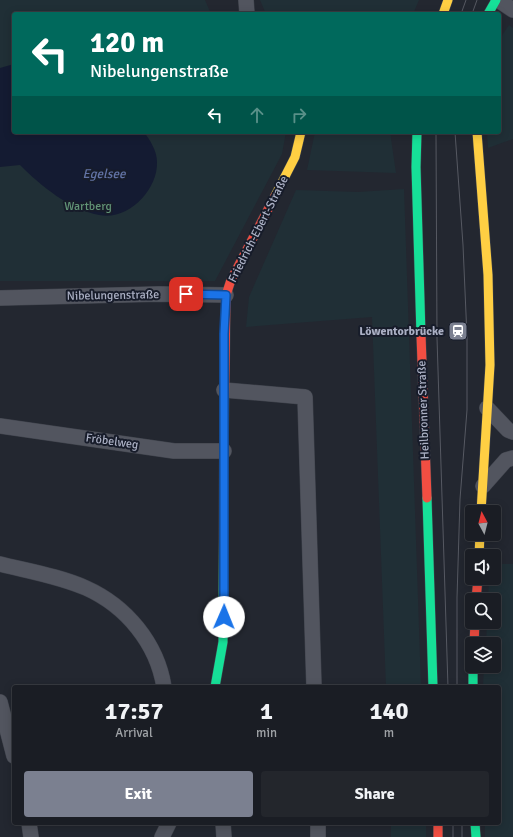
<!DOCTYPE html>
<html lang="en">
<head>
<meta charset="utf-8">
<style>
	body { margin:0; font-family:Signika,sans-serif; background:#23262c; color:#f1f3f6; height:100vh; display:flex; flex-direction:column; font-size:15px; white-space:nowrap }
	* { box-sizing:border-box; margin:0 }
	p { font-size:13px; color:#9fa2a6 }
	.icon { flex:none; width:22px; height:22px; fill:none; stroke:currentColor; stroke-width:2; stroke-linecap:round; stroke-linejoin:round }
	.map { position:relative; flex:1; overflow:hidden }
	.panel { position:absolute; left:12px; top:685px; width:489px; height:140px; display:flex; flex-direction:column; background:#1a1d24; border-radius:4px; box-shadow:0 2px 10px #0003,0 0 0 1px #383b41 }
	.panel>* { flex:none }
	.banner { position:absolute; left:12px; top:12px; width:489px; height:122px; border-radius:4px; box-shadow:0 2px 10px #0003,0 0 0 1px #383b41; background:#00695c; color:#fff; overflow:hidden }
	.needle { width:26px; rotate:353deg }
	.buttons { position:absolute; left:465px; top:505px; display:grid; gap:8px }
	.buttons a { display:grid; place-items:center; width:36px; height:36px; border-radius:4px; background:#1a1d24; box-shadow:0 2px 10px #0003,0 0 0 1px #383b41; font-size:20px }
	.pin { position:absolute; display:grid; place-items:center; width:34px; height:34px; color:#fff; margin:-17px; border-radius:8px; box-shadow:0 2px 6px #0006 }
	.me { position:absolute; width:44px; margin:-22px; rotate:1deg; stroke-linejoin:round; filter:drop-shadow(0 0 3px #0008) }
	.turn { display:flex; align-items:center; gap:14px; height:84px; padding:0 12px; font-size:18px }
	.turn .icon { width:52px; height:52px; stroke-width:2.5 }
	.turn b { display:block; font-size:28px; line-height:34px }
	.lanes { display:flex; align-items:center; height:38px; padding:0 12px; background:#0003; justify-content:center; gap:20px; direction:ltr }
	.lanes .off { opacity:.35 }
	.eta { display:flex; justify-content:space-evenly; align-items:center; height:68px; text-align:center }
	.eta b { font-size:24px; font-weight:800; line-height:28px }
	.primary-button { display:flex; gap:8px; margin-top:auto; padding:8px 12px }
	.primary-button a { flex:1; height:46px; border-radius:4px; background:#7b8090; color:#fff; font-size:16px; font-weight:800; line-height:46px; text-align:center }
	.primary-button a+a { background:#23262c; color:#f1f3f6 }
	.map>svg:first-child { display:block }
	.green { fill:#202f36 }
	.water { fill:#141b32 }
	.lines { fill:none; stroke-linecap:round; stroke-linejoin:round }
	.street-casing { stroke:#40444d; stroke-width:16 }
	.fast-casing { stroke:#40444d; stroke-width:10 }
	.slow-casing { stroke:#40444d; stroke-width:10 }
	.jam-casing { stroke:#40444d; stroke-width:10 }
	.street { stroke:#52555f; stroke-width:15 }
	.fast { stroke:#16e098; stroke-width:9 }
	.slow { stroke:#ffcf43; stroke-width:9 }
	.jam { stroke:#f24e42; stroke-width:9 }
	.tram { stroke:#565962; stroke-width:1 }
	.route-casing { stroke:#114b97; stroke-width:10 }
	.route { stroke:#1a73e8; stroke-width:7 }
	.labels { text-anchor:middle; stroke-width:4; stroke-linejoin:round; paint-order:stroke }
	.park-label { font-size:12px; fill:#629476; stroke:#171c2a }
	.street-label { font-size:12px; fill:#abb0c4; stroke:#171c2a }
	.poi-label { font-size:12px; font-weight:bold; fill:#abb0c4; stroke:#171c2a; text-anchor:end }
	.water-label { font-size:13px; font-style:italic; fill:#6273a5; stroke:#171c2a }
</style>
</head>
<body>
<div class="map">
<svg width="513" height="837" viewBox="0 0 513 837">
	<rect width="100%" height="100%" fill="#232730"/>
	<!-- green -->
	<path class="green" d="M 0,0 L 205,0 L 211,14 L 14,14 L 14,132 L 286,132 L 282,154 L 215,281 L 0,281 Z
		M 260,0 L 419,0 L 413,14 L 266,14 Z
		M 509,25 L 513,28 L 513,139 L 488,148 L 487,132 L 499,132 L 499,40 Z
		M 315,132 L 390,132 L 396,173 L 307,170 Z
		M 404,189 L 421,687 L 386,687 L 372,317 L 246,327 L 249,297 L 296,190 L 358,192 Z
		M 494,564 L 513,564 L 513,837 L 485,837 L 485,823 L 499,823 L 499,687 L 483,687 L 484,666 L 494,666 L 494,644 L 486,644 L 487,622 L 494,622 L 494,600 L 488,600 L 489,578 L 494,578 Z
		M 391,823 L 426,823 L 426,837 L 391,837 Z"/>
	<!-- water -->
	<path class="water" d="M 14,64 L 14,132 L 144,132 C 150,140 157,151 157,162 C 158,190 128,221 99,215 C 69,209 41,186 20,165 L 0,167 L 0,68 Z"/>
	<g class="lines">
		<defs>
			<path id="street" d="M 246,0 L 247,14
				M 498,0 L 513,10
				M 0,298 L 159,294 L 226,295
				M 224,390 L 305,397 L 314,687
				M 487,408 L 508,430 L 513,432
				M 0,426 L 174,451 L 224,451
				M 483,486 L 506,460 L 513,458
				M 0,564 C 28,571 59,576 86,588 C 126,606 157,643 164,687
				M 0,702 L 14,756
				M 29,823 L 31,837
				M 223,823 L 224,837
				M 318,823 L 318,837
				M 162,837 L 169,823"/>
			<path id="fast" d="M 488,14 L 496,0
				M 417,132 L 416,167 L 421,335
				M 427,498 L 433,687
				M 473,666 L 473,687
				M 215,687 L 223,642 L 224,434
				M 475,823 L 476,837"/>
			<path id="slow" d="M 443,14 L 448,0
				M 477,132 L 488,275 L 490,365 L 481,512
				M 275,196 L 295,157 L 301,132
				M 479,556 L 480,534"/>
			<path id="jam" d="M 421,335 L 427,498
				M 224,434 L 226,295 L 231,280 L 275,196
				M 476,600 L 478,578
				M 474,644 L 475,622
				M 438,823 L 438,837"/>
		</defs>
		<!-- street casing -->
		<use href="#street" class="street-casing"/>
		<!-- fast casing -->
		<use href="#fast" class="fast-casing"/>
		<!-- slow casing -->
		<use href="#slow" class="slow-casing"/>
		<!-- jam casing -->
		<use href="#jam" class="jam-casing"/>
		<!-- street -->
		<use href="#street" class="street"/>
		<!-- fast -->
		<use href="#fast" class="fast"/>
		<!-- slow -->
		<use href="#slow" class="slow"/>
		<!-- jam -->
		<use href="#jam" class="jam"/>
		<!-- tram -->
		<path class="tram" d="M 461,14 L 466,0
			M 472,14 L 477,0
			M 436,132 L 437,338 L 448,687
			M 455,132 L 463,245 L 467,337 L 467,410 L 460,499 L 457,598 L 457,687
			M 453,823 L 453,837
			M 462,823 L 462,837"/>
	</g>
	<g class="lines">
		<defs>
			<path id="route" d="M 186,294 L 226,295 L 224,334 L 224,617"/>
		</defs>
		<!-- route casing -->
		<use href="#route" class="route-casing"/>
		<!-- route -->
		<use href="#route" class="route"/>
	</g>
	<!-- icons -->
	<defs>
		<symbol id="station-square" viewBox="-11 -11 22 22"><rect x="-9" y="-9" width="18" height="18" rx="4" fill="#7b8090" stroke="#171c2a"/><path d="M-3-6H3Q5-6 5-4V2Q5 4 3 4L4.5 6H3L1.5 4h-3L-3 6H-4.5L-3 4Q-5 4-5 2V-4Q-5-6-3-6ZM-3.5-4v3h7v-3ZM-3.5 1v1.5H-2V1ZM2 1v1.5H3.5V1Z" fill="#fff"/></symbol>
	</defs>
	<g fill-rule="evenodd">
		<use href="#station-square" x="447" y="320" width="22" height="22"/>
	</g>
	<g class="labels">
		<!-- park labels -->
		<g class="park-label">
			<text x="88" y="210">Wartberg</text>
		</g>
		<!-- street labels -->
		<g class="street-label">
			<text transform="translate(258 229) rotate(-63)" y="4">Friedrich-Ebert-Straße</text>
			<text transform="translate(113 295) rotate(-1)" y="4">Nibelungenstraße</text>
			<text transform="translate(423 410) rotate(-92)" y="4">Heilbronner Straße</text>
			<text transform="translate(112 441) rotate(8)" y="4">Fröbelweg</text>
		</g>
		<!-- poi labels -->
		<g class="poi-label">
			<text x="444" y="335">Löwentorbrücke</text>
		</g>
		<!-- water labels -->
		<g class="water-label">
			<text x="104" y="178">Egelsee</text>
		</g>
	</g>
</svg>
<div class="buttons">
<a><svg class="needle" viewBox="-14 -14 28 28"><path d="M0-13l5 13h-10z" fill="#e53935"/><path d="M0 13l5-13h-10z" fill="#9fa2a6"/></svg></a>
<a><svg class="icon" aria-label="sound" viewBox="0 0 24 24"><path d="M4 9h4l5-4v14l-5-4H4zM17 9q2 3 0 6"/></svg></a>
<a><svg class="icon" aria-label="search" viewBox="0 0 24 24"><circle cx="10" cy="10" r="6"/><path d="M15 15l6 6"/></svg></a>
<a><svg class="icon" aria-label="layers" viewBox="0 0 24 24"><path d="M12 4l9 5-9 5-9-5zM3 14l9 5 9-5"/></svg></a>
</div>
<div class="pin" style="left:186px;top:294px;background:#d93025"><svg class="icon" aria-label="arrive" viewBox="0 0 24 24"><path d="M6 21V4h12l-3 4 3 4H6"/></svg></div>
<svg class="me" style="left:224px;top:617px" viewBox="-20 -20 40 40"><circle r="19" fill="#fff"/><path d="M0-13L10 11 0 6-10 11z" fill="#1a73e8"/></svg>
<div class="banner">
<div class="turn"><svg class="icon" aria-label="left" viewBox="0 0 24 24"><path d="M17 20v-9H6M10 6l-5 5 5 5"/></svg><div><b>120 m</b>Nibelungenstraße</div></div>
<div class="lanes"><svg class="icon" aria-label="left" viewBox="0 0 24 24"><path d="M17 20v-9H6M10 6l-5 5 5 5"/></svg><svg class="icon off" aria-label="ahead" viewBox="0 0 24 24"><path d="M12 20V5M6 11l6-6 6 6"/></svg><svg class="icon off" aria-label="right" viewBox="0 0 24 24"><path d="M7 20v-9h11M14 6l5 5-5 5"/></svg></div>
</div>
<section class="panel">
<div class="eta">
<div><b>17:57</b><p>Arrival</p></div>
<div><b>1</b><p>min</p></div>
<div><b>140</b><p>m</p></div>
</div>
<div class="primary-button"><a>Exit</a><a>Share</a></div>
</section>
</div>
</body>
</html>
